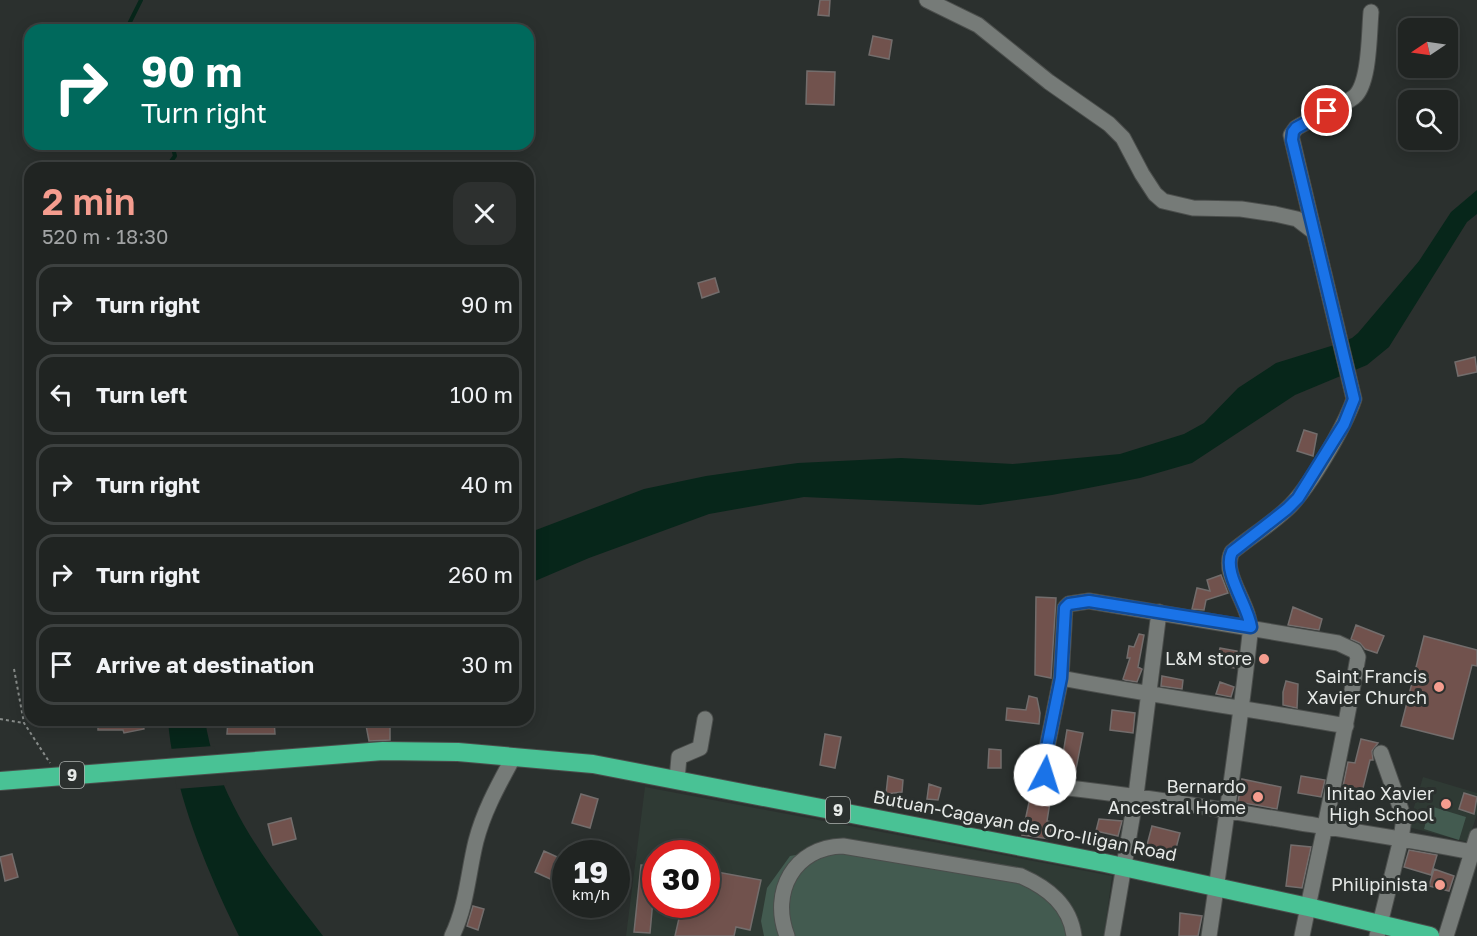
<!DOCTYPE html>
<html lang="en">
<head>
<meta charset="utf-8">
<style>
	body { margin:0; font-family:"Golos Text",sans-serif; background:#2d302f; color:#f1f3f6; height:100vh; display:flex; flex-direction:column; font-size:22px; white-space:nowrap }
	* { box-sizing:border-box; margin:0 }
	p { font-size:20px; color:#a2a4a5 }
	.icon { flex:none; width:33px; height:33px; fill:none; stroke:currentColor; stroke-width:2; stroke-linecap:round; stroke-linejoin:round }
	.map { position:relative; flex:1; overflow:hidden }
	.sheet { position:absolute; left:24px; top:162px; width:510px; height:564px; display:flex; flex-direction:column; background:#202422; border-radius:18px; box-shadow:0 3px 15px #0003,0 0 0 2px #3d4140 }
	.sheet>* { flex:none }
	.hud { position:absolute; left:24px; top:24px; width:510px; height:126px; border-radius:18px; box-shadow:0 3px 15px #0003,0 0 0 2px #3d4140; background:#00695c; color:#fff; overflow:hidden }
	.needle { width:39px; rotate:257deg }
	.fabs { position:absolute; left:1398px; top:18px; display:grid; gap:12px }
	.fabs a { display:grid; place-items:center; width:60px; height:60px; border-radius:12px; background:#202422; box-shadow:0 3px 15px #0003,0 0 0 2px #3d4140; font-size:30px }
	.speed { position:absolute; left:552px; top:840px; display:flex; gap:12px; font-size:30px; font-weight:700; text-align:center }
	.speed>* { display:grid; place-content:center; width:78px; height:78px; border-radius:50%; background:#202422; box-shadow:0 3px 15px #0003,0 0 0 2px #3d4140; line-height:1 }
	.speed small { font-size:15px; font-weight:400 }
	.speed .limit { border:9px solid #d22; background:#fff; color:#111 }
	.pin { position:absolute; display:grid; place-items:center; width:51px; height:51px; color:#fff; margin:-26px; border:3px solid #fff; border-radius:50%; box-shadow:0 2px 6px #0007 }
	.me { position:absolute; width:66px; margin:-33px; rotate:5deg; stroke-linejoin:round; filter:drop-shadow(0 0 4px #0008) }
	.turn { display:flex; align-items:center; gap:21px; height:126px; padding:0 18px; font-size:27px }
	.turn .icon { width:78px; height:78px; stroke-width:2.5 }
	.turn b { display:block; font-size:42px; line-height:51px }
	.round { display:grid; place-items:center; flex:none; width:63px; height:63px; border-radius:18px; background:#2d302f }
	.overview { display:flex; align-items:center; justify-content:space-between; height:102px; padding:0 18px }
	h1 { font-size:36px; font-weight:600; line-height:45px; color:#f59d8f }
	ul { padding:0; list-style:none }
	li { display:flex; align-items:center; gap:18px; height:81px; margin:0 12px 9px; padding:0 6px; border:3px solid #3d4140; border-radius:18px }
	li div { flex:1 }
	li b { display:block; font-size:22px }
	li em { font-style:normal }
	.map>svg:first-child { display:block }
	.built { fill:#2f3a34; fill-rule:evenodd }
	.green { fill:#435b50 }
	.water { fill:#07261a }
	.pier { fill:#2b302e }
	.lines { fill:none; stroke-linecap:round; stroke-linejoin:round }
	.stream { stroke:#07261a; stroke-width:4 }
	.building { fill:#71524d; stroke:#736d6c; stroke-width:1.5 }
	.minor-casing { stroke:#4b4e4c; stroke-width:17 }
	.highway-casing { stroke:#4b4e4c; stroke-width:20 }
	.path { stroke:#878b89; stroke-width:2; stroke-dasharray:3 3; stroke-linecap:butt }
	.minor { stroke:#767b78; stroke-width:15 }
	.highway { stroke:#49c295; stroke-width:18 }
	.route-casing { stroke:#114b97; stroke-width:15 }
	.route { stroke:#1a73e8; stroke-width:10 }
	.poi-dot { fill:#f59d8f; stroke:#2b302e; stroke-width:2 }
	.labels { text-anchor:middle; stroke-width:6; stroke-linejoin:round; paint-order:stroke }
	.shield { fill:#2b302e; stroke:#aeb2b0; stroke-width:1.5 }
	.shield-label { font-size:16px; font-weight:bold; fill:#e6e9e7 }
	.poi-label { font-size:18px; fill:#e6e9e7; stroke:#2b302e; text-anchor:end }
	.street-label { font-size:18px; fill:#e6e9e7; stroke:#2b302e }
</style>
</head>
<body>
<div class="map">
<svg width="1477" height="936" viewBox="0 0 1477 936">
	<rect width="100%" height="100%" fill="#2b302e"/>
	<!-- built -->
	<path class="built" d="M 1423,777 L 1477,793 L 1477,814 L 1468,842 L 1408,827 Z
		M 645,787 L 1112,876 L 1104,936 L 626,936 ZM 656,854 L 706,854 L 706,904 L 656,904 Z"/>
	<!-- green -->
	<path class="green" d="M 1430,806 L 1466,817 L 1459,840 L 1424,829 Z
		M 840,847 L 1031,884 L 1068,909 L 1071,936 L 764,936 L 761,921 L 767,888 L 790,856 Z"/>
	<!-- water -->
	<path class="water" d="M 1477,190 L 1477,214 L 1467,222 L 1389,347 L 1367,365 L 1295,395 L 1192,463 L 1140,478 L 1052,495 L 980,505 L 804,497 L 709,514 L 589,558 L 528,584 L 528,533 L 644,489 L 706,476 L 798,463 L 901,458 L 1013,464 L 1120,454 L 1184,434 L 1204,423 L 1238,388 L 1276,363 L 1331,346 L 1352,338 L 1358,333 L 1419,261 L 1451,212 Z
		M 168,720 L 205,720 C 218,804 272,870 323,936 L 239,936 C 208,873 173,791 168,720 Z"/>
	<!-- pier -->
	<path class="pier" d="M 214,746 L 227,785 L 177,789 L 169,749 Z"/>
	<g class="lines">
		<!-- stream -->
		<path class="stream" d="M 126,30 L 141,0
			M 166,168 L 175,156 L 172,144"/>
	</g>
	<!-- building -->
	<path class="building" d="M 820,0 L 830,0 L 829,16 L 818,15 Z
		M 873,36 L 892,40 L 889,59 L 869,55 Z
		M 807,71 L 835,72 L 834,105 L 806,104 Z
		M 715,278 L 719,292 L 702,298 L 698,283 Z
		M 1475,357 L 1477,372 L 1458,376 L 1455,362 Z
		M 1304,430 L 1317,434 L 1313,456 L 1297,451 Z
		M 1221,575 L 1228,593 L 1206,600 L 1204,610 L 1192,609 L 1197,588 L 1210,591 L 1207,580 Z
		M 1036,597 L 1056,598 L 1051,678 L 1035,675 Z
		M 1293,607 L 1322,619 L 1319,630 L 1288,625 Z
		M 1356,625 L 1384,636 L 1377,653 L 1365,649 L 1360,643 L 1351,639 Z
		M 1139,634 L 1144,635 L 1138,667 L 1142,669 L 1137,682 L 1125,680 L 1123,679 L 1130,658 L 1127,658 L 1129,646 L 1134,647 Z
		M 1424,636 L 1477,650 L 1477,666 L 1472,665 L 1453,739 L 1401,726 Z
		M 1220,648 L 1237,651 L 1234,668 L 1216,665 Z
		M 1162,676 L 1183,680 L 1182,689 L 1161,686 Z
		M 1286,681 L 1298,684 L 1297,708 L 1283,705 L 1283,692 Z
		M 1220,682 L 1234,687 L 1231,697 L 1216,694 Z
		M 1029,696 L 1037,698 L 1040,713 L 1039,724 L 1006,720 L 1007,708 L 1026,710 Z
		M 1112,710 L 1135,713 L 1133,733 L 1110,730 Z
		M 98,720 L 142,720 L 144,729 L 124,733 L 123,730 L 98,730 Z
		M 274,720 L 275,734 L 227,734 L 228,721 Z
		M 365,720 L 390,720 L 390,740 L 369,741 Z
		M 1067,730 L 1083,733 L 1074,779 L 1063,778 L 1056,772 L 1058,754 L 1063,754 Z
		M 825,734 L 841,737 L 835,768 L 820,765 Z
		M 1361,739 L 1378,743 L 1372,751 L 1373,760 L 1370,760 L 1360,800 L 1341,796 L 1348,762 L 1355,763 Z
		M 989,749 L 1001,750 L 1001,768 L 988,768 Z
		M 888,776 L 903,780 L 902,792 L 886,794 Z
		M 1301,776 L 1325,780 L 1321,797 L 1298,793 Z
		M 1242,779 L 1281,787 L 1277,809 L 1238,802 Z
		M 929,784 L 941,788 L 938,800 L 927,799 Z
		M 1464,793 L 1477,797 L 1474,814 L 1459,809 Z
		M 581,794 L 598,799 L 590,828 L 572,823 Z
		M 1030,798 L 1050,802 L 1047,821 L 1052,822 L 1050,839 L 1022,835 Z
		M 291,818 L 296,839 L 273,845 L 268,824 Z
		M 1099,819 L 1122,821 L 1118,836 L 1096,831 Z
		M 1152,826 L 1180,833 L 1175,852 L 1147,845 Z
		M 1291,845 L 1311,847 L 1302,888 L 1286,886 Z
		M 1409,850 L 1437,855 L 1431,875 L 1404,867 Z
		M 544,851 L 566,861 L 566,870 L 559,883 L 535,872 Z
		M 12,854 L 18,877 L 5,881 L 0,857 Z
		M 641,865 L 656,866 L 650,933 L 634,932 Z
		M 1434,869 L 1454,876 L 1449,891 L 1429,886 Z
		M 706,870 L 761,880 L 750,930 L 736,927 L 734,936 L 675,936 L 680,914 L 656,909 L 656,904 L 706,904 Z
		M 473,906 L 484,909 L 478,930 L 467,926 Z
		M 1180,913 L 1202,916 L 1198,936 L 1179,936 Z"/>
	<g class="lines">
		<defs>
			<path id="minor" d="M 927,0 L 978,25 L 1049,82 L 1109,124 L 1123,138 L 1142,174 L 1155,194 L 1163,201 L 1193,208 L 1241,209 L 1275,214 L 1297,219 L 1314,232 L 1354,399 C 1345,426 1308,490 1287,509 C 1270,525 1250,537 1232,552 C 1220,575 1253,606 1250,634 C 1239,735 1224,835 1209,936
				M 1314,232 L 1291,135 L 1296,128 C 1314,117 1337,110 1354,97 C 1370,84 1369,33 1371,12
				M 1061,678 C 1155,696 1251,709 1346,726
				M 677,779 L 679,757 L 700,748 L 705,719
				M 452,936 C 467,905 468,873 476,841 C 484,810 499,784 514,756
				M 787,936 C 770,892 794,847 843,846 L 1021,876 C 1048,888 1070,905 1074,936
				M 1112,936 L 1136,795 L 1159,612
				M 1302,936 C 1321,843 1342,750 1358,657 L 1355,651 L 1338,643 L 1089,601 L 1069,604 L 1065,608 L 1061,678 L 1043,767 C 1045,778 1050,782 1060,787 C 1141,796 1220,809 1301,823 C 1359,832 1419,841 1477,853
				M 1377,936 L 1401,839 L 1404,818 L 1381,753
				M 1446,936 L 1477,836"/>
			<path id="highway" d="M 0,781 L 383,751 L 458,752 L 593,764 L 1105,863 L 1308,907 L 1430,936"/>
		</defs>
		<!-- minor casing -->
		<use href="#minor" class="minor-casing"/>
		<!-- highway casing -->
		<use href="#highway" class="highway-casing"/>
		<!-- path -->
		<path class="path" d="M 14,669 L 24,723 L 50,763
			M 0,719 L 24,723"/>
		<!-- minor -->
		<use href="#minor" class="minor"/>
		<!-- highway -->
		<use href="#highway" class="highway"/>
	</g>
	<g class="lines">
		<defs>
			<path id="route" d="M 1045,775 L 1043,767 L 1061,678 L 1065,608 L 1069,604 L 1089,601 L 1251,627 C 1248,605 1222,572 1232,552 L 1287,509 L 1298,498 L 1344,424 L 1354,399 L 1292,140 L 1293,132 L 1296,128 L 1327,111"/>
		</defs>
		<!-- route casing -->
		<use href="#route" class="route-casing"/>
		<!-- route -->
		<use href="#route" class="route"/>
	</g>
	<!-- markers -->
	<g class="poi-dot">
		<circle cx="1264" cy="659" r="6"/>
		<circle cx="1439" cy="687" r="6"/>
		<circle cx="1258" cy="797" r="6"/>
		<circle cx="1446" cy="804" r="6"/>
		<circle cx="1440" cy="885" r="6"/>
	</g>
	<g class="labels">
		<!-- shield labels -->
		<g class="shield">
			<rect x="60" y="762" width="24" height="26" rx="4.5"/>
			<rect x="826" y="797" width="24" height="26" rx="4.5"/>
		</g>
		<g class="shield-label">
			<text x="72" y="781">9</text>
			<text x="838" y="816">9</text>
		</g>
		<!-- poi labels -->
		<g class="poi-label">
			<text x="1252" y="665">L&amp;M store</text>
			<text x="1427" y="683">Saint Francis<tspan x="1427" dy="21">Xavier Church</tspan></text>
			<text x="1246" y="793">Bernardo<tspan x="1246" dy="21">Ancestral Home</tspan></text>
			<text x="1434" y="800">Initao Xavier<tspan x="1434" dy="21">High School</tspan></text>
			<text x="1428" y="891">Philipinista</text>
		</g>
		<!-- street labels -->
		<g class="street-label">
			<text transform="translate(1025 826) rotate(11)" y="6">Butuan-Cagayan de Oro-Iligan Road</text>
		</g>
	</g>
</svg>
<div class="fabs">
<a><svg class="needle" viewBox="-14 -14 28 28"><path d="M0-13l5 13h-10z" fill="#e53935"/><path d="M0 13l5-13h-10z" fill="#a2a4a5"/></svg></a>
<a><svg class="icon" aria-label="search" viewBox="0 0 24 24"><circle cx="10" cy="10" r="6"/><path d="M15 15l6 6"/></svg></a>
</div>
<div class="speed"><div>19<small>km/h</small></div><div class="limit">30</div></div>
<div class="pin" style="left:1327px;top:111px;background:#d93025"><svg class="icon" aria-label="arrive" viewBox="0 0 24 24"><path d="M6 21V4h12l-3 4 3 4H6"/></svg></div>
<svg class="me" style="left:1045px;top:775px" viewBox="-20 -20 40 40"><circle r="19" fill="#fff"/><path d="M0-13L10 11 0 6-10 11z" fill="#1a73e8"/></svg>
<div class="hud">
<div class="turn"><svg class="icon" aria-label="right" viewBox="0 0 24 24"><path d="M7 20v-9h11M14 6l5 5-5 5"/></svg><div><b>90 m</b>Turn right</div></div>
</div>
<section class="sheet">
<div class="overview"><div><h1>2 min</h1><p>520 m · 18:30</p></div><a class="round"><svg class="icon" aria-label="close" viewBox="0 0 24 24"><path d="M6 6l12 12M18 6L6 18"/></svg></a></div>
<ul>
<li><svg class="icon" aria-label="right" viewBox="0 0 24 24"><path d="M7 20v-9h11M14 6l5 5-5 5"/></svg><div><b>Turn right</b></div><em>90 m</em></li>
<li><svg class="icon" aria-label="left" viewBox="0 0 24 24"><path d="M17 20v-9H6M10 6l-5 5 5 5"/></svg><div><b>Turn left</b></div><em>100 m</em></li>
<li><svg class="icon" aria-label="right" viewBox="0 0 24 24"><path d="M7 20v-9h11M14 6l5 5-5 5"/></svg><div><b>Turn right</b></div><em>40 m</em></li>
<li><svg class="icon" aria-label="right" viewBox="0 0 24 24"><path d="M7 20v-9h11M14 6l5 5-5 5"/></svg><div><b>Turn right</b></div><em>260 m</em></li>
<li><svg class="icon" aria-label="arrive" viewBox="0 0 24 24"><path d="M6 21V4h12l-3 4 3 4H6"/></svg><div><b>Arrive at destination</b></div><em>30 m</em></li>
</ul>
</section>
</div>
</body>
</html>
